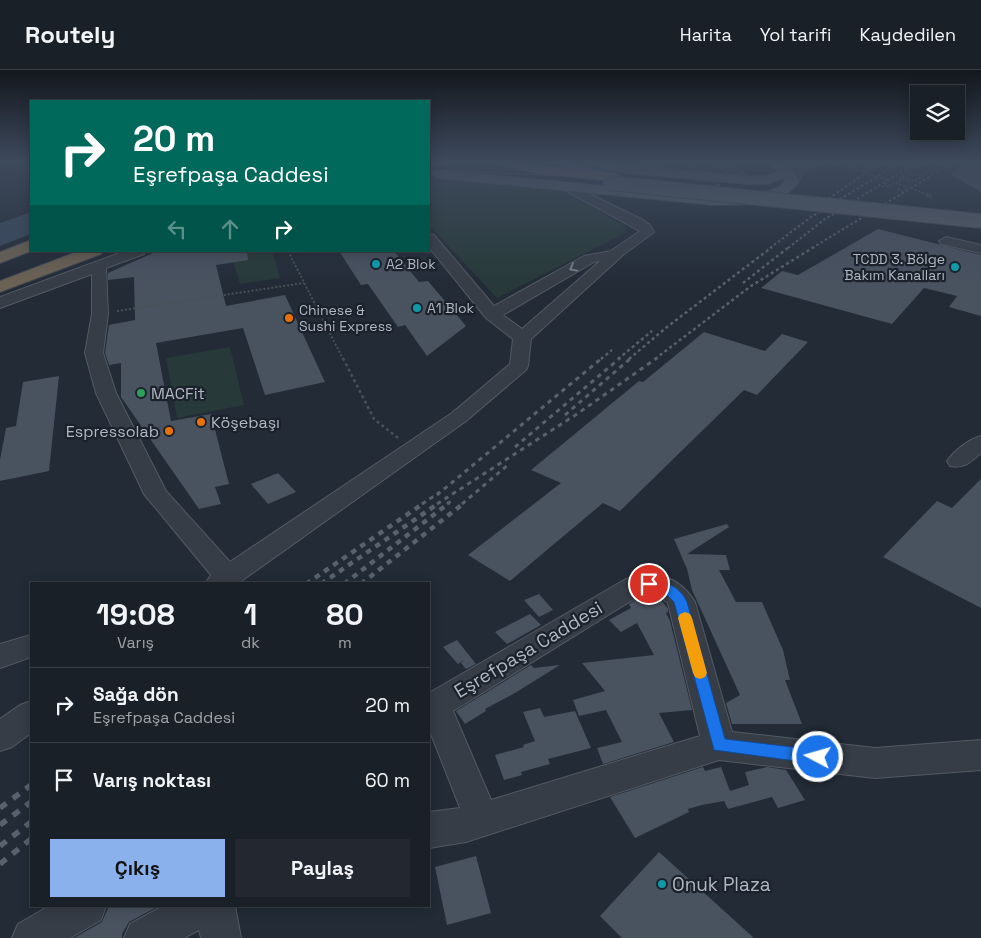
<!DOCTYPE html>
<html lang="tr">
<head>
<meta charset="utf-8">
<style>
	body { margin:0; font-family:"Space Grotesk",sans-serif; background:#232830; color:#f1f3f6; height:100vh; display:flex; flex-direction:column; font-size:19px; white-space:nowrap }
	* { box-sizing:border-box; margin:0 }
	p { font-size:16px; color:#9fa3a8 }
	.icon { flex:none; width:28px; height:28px; fill:none; stroke:currentColor; stroke-width:2; stroke-linecap:round; stroke-linejoin:round }
	.map { position:relative; flex:1; overflow:hidden }
	.drawer { position:absolute; left:30px; top:512px; width:400px; height:325px; display:flex; flex-direction:column; background:#1a2028; border-radius:0px; box-shadow:0 2px 12px #0003,0 0 0 1px #383e45 }
	.drawer>* { flex:none }
	.hud { position:absolute; left:30px; top:30px; width:400px; height:152px; border-radius:0px; box-shadow:0 2px 12px #0003,0 0 0 1px #383e45; background:#00695c; color:#fff; overflow:hidden }
	.buttons { position:absolute; left:910px; top:15px; display:grid; gap:10px }
	.buttons a { display:grid; place-items:center; width:55px; height:55px; border-radius:0px; background:#1a2028; box-shadow:0 2px 12px #0003,0 0 0 1px #383e45; font-size:25px }
	.pin { position:absolute; display:grid; place-items:center; width:42px; height:42px; color:#fff; margin:-21px; border:2px solid #fff; border-radius:50%; box-shadow:0 1px 5px #0007 }
	.me { position:absolute; width:55px; margin:-28px; rotate:276deg; stroke-linejoin:round; filter:drop-shadow(0 0 4px #0008) }
	.turn { display:flex; align-items:center; gap:18px; height:105px; padding:0 20px; font-size:22px }
	.turn .icon { width:65px; height:65px; stroke-width:2.5 }
	.turn b { display:block; font-size:35px; line-height:42px }
	.lanes { display:flex; align-items:center; height:48px; padding:0 20px; background:#0003; justify-content:center; gap:25px; direction:ltr }
	.lanes .off { opacity:.35 }
	.eta { display:flex; justify-content:space-evenly; align-items:center; height:85px; text-align:center }
	.eta b { font-size:30px; font-weight:700; line-height:35px }
	.primary-button { display:flex; gap:10px; margin-top:auto; padding:10px 20px }
	.primary-button a { flex:1; height:58px; border-radius:0px; background:#8bb1ed; color:#111; font-size:20px; font-weight:700; line-height:58px; text-align:center }
	.primary-button a+a { background:#232830; color:#f1f3f6 }
	ul { padding:0; list-style:none }
	li { display:flex; align-items:center; gap:15px; height:75px; padding:0 20px; border-top:1px solid #383e45 }
	li div { flex:1 }
	li b { display:block; font-size:19px }
	li em { font-style:normal }
	header { display:flex; align-items:center; gap:30px; box-sizing:border-box; height:70px; padding:0 25px; background:#1a2028; border-bottom:1px solid #383e45 }
	header strong { font-size:24px }
	nav { display:flex; gap:28px; margin-inline-start:auto; font-size:18px }
	.map>svg:first-child { display:block }
	.green { fill:#273939 }
	.water { fill:#39485e }
	.building { fill:#49525f }
	.lines { fill:none; stroke-linecap:round; stroke-linejoin:round }
	.minor-casing { stroke:#535a64; stroke-width:2 }
	.major-casing { stroke:#3f4650; stroke-width:2 }
	.highway-casing { stroke:#404751; stroke-width:2 }
	.path-far1 { stroke:#445456; stroke-width:2; stroke-dasharray:2 2; stroke-linecap:butt }
	.path { stroke:#445456; stroke-width:2.5; stroke-dasharray:3 3; stroke-linecap:butt }
	.minor { fill:#363d46; fill-rule:evenodd }
	.major { fill:#545c66; fill-rule:evenodd }
	.highway { fill:#6c6253; fill-rule:evenodd }
	.tram { stroke:#58616d; stroke-width:1 }
	.rail-far4 { stroke:#58616d; stroke-width:2; stroke-dasharray:2.5 2.5; stroke-linecap:butt }
	.rail-far3 { stroke:#58616d; stroke-width:2.5; stroke-dasharray:3 3; stroke-linecap:butt }
	.rail-far2 { stroke:#58616d; stroke-width:3; stroke-dasharray:4.5 4.5; stroke-linecap:butt }
	.rail-far1 { stroke:#58616d; stroke-width:4.5; stroke-dasharray:5.5 5.5; stroke-linecap:butt }
	.rail { stroke:#58616d; stroke-width:5.5; stroke-dasharray:8 8; stroke-linecap:butt }
	.major-bridge-casing { stroke:#3f4650; stroke-width:16; stroke-linecap:butt }
	.path-bridge { stroke:#445456; stroke-width:2; stroke-dasharray:2 2; stroke-linecap:butt }
	.major-bridge { stroke:#545c66; stroke-width:14 }
	.oneway { stroke:#79808b }
	.route { fill:#1a73e8; stroke:#114b97 }
	.slow { fill:#f59e0b }
	.culture-dot { fill:#0f9aa8; stroke:#1b222b; stroke-width:2 }
	.food-dot { fill:#e8710a; stroke:#1b222b; stroke-width:2 }
	.leisure-dot { fill:#2e9e5b; stroke:#1b222b; stroke-width:2 }
	.labels { text-anchor:middle; stroke-width:4.5; stroke-linejoin:round; paint-order:stroke }
	.far-poi-label { font-size:14px; fill:#b0b7c3; stroke:#1b222b; text-anchor:start }
	.poi-label { font-size:16px; fill:#b0b7c3; stroke:#1b222b; text-anchor:start }
	.near-street-label { font-size:19px; fill:#b0b7c3; stroke:#1b222b }
	.near-poi-label { font-size:19px; fill:#b0b7c3; stroke:#1b222b; text-anchor:start }
</style>
</head>
<body>
<header>
<strong>Routely</strong>
<nav><a>Harita</a><a>Yol tarifi</a><a>Kaydedilen</a></nav>
</header>
<div class="map">
<svg width="981" height="868" viewBox="0 0 981 868">
	<rect width="100%" height="100%" fill="#222b36"/>
	<!-- green -->
	<path class="green" d="M 452,92 L 498,92 L 531,102 L 429,98 L 429,95 Z
		M 605,92 L 685,92 L 703,105 Z
		M 429,108 L 474,110 L 567,122 L 625,156 L 627,162 L 497,228 L 429,155 Z
		M 230,181 L 272,181 L 280,208 L 240,214 Z
		M 230,277 L 244,335 L 177,348 L 166,288 Z"/>
	<!-- water -->
	<path class="water" d="M 31,142 L 31,164 L 0,176 L 0,153 Z"/>
	<!-- building -->
	<path class="building" d="M 968,92 L 981,92 L 981,122 L 950,104 Z
		M 878,159 L 981,185 L 981,246 L 949,237 L 957,226 L 924,218 L 892,254 L 761,218 L 782,201 L 798,205 Z
		M 167,181 L 247,181 L 248,190 L 216,195 L 226,236 L 285,225 L 325,312 L 265,325 L 243,258 L 156,273 L 171,351 L 211,344 L 229,414 L 215,417 L 221,434 L 199,439 L 121,327 L 121,293 L 109,295 L 105,283 L 109,255 L 135,250 L 134,207 L 108,210 L 108,203 L 153,183 Z
		M 339,181 L 394,181 L 419,212 L 428,211 L 466,256 L 427,286 L 405,255 L 398,257 L 368,214 L 361,215 Z
		M 704,262 L 765,281 L 782,264 L 808,272 L 757,325 L 744,320 L 620,441 L 603,433 L 510,511 L 468,485 L 561,413 L 531,400 L 639,311 L 643,312 Z
		M 59,306 L 49,401 L 0,411 L 0,390 L 6,358 L 16,356 L 23,312 Z
		M 278,403 L 296,422 L 268,434 L 251,414 Z
		M 981,409 L 981,538 L 883,487 L 937,431 L 952,438 Z
		M 727,454 L 729,457 L 687,484 L 726,485 L 730,500 L 719,500 L 736,532 L 762,532 L 783,580 L 790,610 L 785,610 L 802,654 L 732,654 L 726,633 L 740,625 L 692,520 L 687,499 L 674,469 Z
		M 539,524 L 553,540 L 539,547 L 524,530 Z
		M 647,526 L 655,526 L 662,531 L 668,539 L 668,542 L 666,543 L 670,551 L 692,640 L 659,643 L 674,672 L 603,694 L 597,678 L 622,672 L 606,640 L 579,646 L 573,630 L 605,621 L 582,593 L 654,585 L 637,553 L 621,562 L 609,550 L 631,538 L 629,534 L 639,528 Z
		M 530,544 L 541,555 L 507,574 L 495,562 Z
		M 457,570 L 476,594 L 466,599 L 461,593 L 464,590 L 458,594 L 443,577 Z
		M 531,595 L 534,598 L 560,595 L 515,623 L 485,639 L 486,641 L 465,654 L 456,641 Z
		M 540,638 L 544,647 L 575,641 L 591,678 L 548,689 L 550,694 L 521,702 L 522,705 L 504,710 L 495,685 L 524,677 L 523,675 L 535,671 L 523,642 Z
		M 703,697 L 705,701 L 721,697 L 730,721 L 749,715 L 745,702 L 767,697 L 786,700 L 805,730 L 778,738 L 772,727 L 728,739 L 724,731 L 702,735 L 688,739 L 689,742 L 635,768 L 610,727 Z
		M 659,782 L 754,868 L 622,868 L 600,846 Z
		M 476,786 L 491,843 L 447,855 L 435,797 Z
		M 159,836 L 129,852 L 122,864 L 122,868 L 74,868 L 102,852 L 109,836 Z"/>
	<g class="lines">
		<defs>
			<path id="minor" d="M 710,92 L 730,94 L 753,110 L 751,112 L 743,112 Z
				M 808,92 L 821,92 L 803,103 L 796,114 L 788,114 L 786,112 L 795,99 Z
				M 567,113 L 643,150 L 650,155 L 654,162 L 624,184 L 531,269 L 528,296 L 526,300 L 466,351 L 237,514 L 205,514 L 211,505 L 144,424 L 96,323 L 85,283 L 92,244 L 92,204 L 0,238 L 0,227 L 125,181 L 146,181 L 144,184 L 106,198 L 108,244 L 103,283 L 116,323 L 166,421 L 230,492 L 452,343 L 510,294 L 513,269 L 486,248 L 429,177 L 429,164 L 434,165 L 494,236 L 584,186 L 611,181 L 640,161 L 563,119 L 561,117 ZM 600,191 L 522,259 L 503,245 L 594,192 Z
				M 946,167 L 981,175 L 981,183 L 941,174 L 939,171 Z
				M 981,366 L 981,383 C 971,392 964,399 950,396 L 947,391 C 954,381 969,369 981,366 Z
				M 642,505 C 665,503 683,512 695,532 L 732,662 L 875,678 L 981,670 L 981,700 L 875,708 L 719,690 L 466,772 L 429,778 L 429,742 L 460,738 L 429,659 L 429,623 L 626,509 ZM 642,524 L 656,524 L 668,533 L 700,666 L 491,730 L 453,641 Z
				M 31,565 L 31,587 L 0,598 L 0,574 Z
				M 31,631 L 31,663 L 12,677 L 0,681 L 0,649 L 20,635 Z
				M 49,836 L 106,836 L 101,850 L 70,868 L 12,868 L 18,854 Z
				M 163,836 L 235,836 L 241,868 L 201,868 L 199,860 L 184,868 L 124,868 L 130,854 Z"/>
			<path id="major" d="M 559,92 L 574,92 L 586,98 L 614,103 L 616,106 L 609,110 L 577,104 Z
				M 586,92 L 609,92 L 623,95 L 747,106 L 765,106 L 778,102 L 767,92 C 783,92 793,96 799,112 C 781,137 740,135 713,135 L 437,108 L 431,104 L 437,100 L 713,126 L 763,123 L 781,116 L 785,111 L 784,108 L 767,114 L 747,114 L 623,103 L 588,95 Z"/>
			<path id="highway" d="M 429,92 L 445,92 L 443,95 L 429,97 Z
				M 500,92 L 521,92 L 533,95 L 615,103 L 622,107 L 615,111 L 533,103 L 502,95 Z
				M 31,170 L 31,181 L 0,193 L 0,182 Z
				M 79,181 L 103,181 L 101,184 L 0,222 L 0,211 Z"/>
		</defs>
		<!-- minor casing -->
		<use href="#minor" class="minor-casing"/>
		<!-- major casing -->
		<use href="#major" class="major-casing"/>
		<!-- highway casing -->
		<use href="#highway" class="highway-casing"/>
		<!-- path-far1 -->
		<path class="path-far1" d="M 865,92 L 874,94
			M 926,92 L 909,102 L 910,105 L 924,105 L 944,92
			M 888,95 L 892,92
			M 862,102 L 877,92
			M 907,103 L 900,108 L 914,111 L 923,106
			M 896,113 L 910,105
			M 887,114 L 883,116 L 889,117 L 894,113
			M 900,118 L 897,120 L 902,121 L 908,117
			M 929,125 L 926,126 L 932,128
			M 288,181 L 343,289
			M 117,241 L 304,213"/>
		<!-- path -->
		<path class="path" d="M 343,288 L 374,349 L 398,368"/>
		<!-- minor -->
		<use href="#minor" class="minor"/>
		<!-- major -->
		<use href="#major" class="major"/>
		<!-- highway -->
		<use href="#highway" class="highway"/>
		<!-- tram -->
		<path class="tram" d="M 429,100 L 568,106 L 981,148"/>
		<!-- rail-far4 -->
		<path class="rail-far4" d="M 690,92 L 717,113 L 731,133
			M 816,137 L 882,92
			M 770,178 L 811,147 L 901,92
			M 788,178 L 825,149 L 917,92
			M 812,178 L 954,92"/>
		<!-- rail-far3 -->
		<path class="rail-far3" d="M 743,213 L 789,177
			M 601,289 L 612,280
			M 618,289 L 652,261
			M 629,289 L 667,257 L 772,177
			M 655,289 L 751,216 L 814,177"/>
		<!-- rail-far2 -->
		<path class="rail-far2" d="M 565,345 L 631,288
			M 515,377 L 620,288
			M 437,425 L 602,288
			M 422,434 L 440,422
			M 437,434 L 577,344 L 657,288
			M 447,434 L 454,429
			M 462,434 L 509,394"/>
		<!-- rail-far1 -->
		<path class="rail-far1" d="M 306,514 L 424,433
			M 321,514 L 439,433
			M 344,514 L 449,433
			M 361,514 L 464,433"/>
		<!-- rail -->
		<path class="rail" d="M 0,738 L 31,715
			M 0,755 L 31,732
			M 0,776 L 31,752
			M 0,794 L 31,769"/>
		<defs>
			<path id="major-bridge" d="M 610,113 L 981,151"/>
		</defs>
		<!-- major-bridge casing -->
		<use href="#major-bridge" class="major-bridge-casing"/>
		<!-- path-bridge -->
		<path class="path-bridge" d="M 835,92 L 933,126
			M 875,94 L 888,95"/>
		<!-- major-bridge -->
		<use href="#major-bridge" class="major-bridge"/>
	</g>
	<!-- one-way arrows -->
	<defs><path id="oneway-chevron" d="M-2-3.5L2.5 0L-2 3.5" fill="none" stroke-width="1.6" stroke-linecap="round" stroke-linejoin="round" transform="scale(1.25)"/></defs>
	<use class="oneway" href="#oneway-chevron" transform="translate(573 198) rotate(151)"/>
	<!-- sky -->
	<linearGradient id="sky" x2="0" y2="1"><stop stop-color="#13181e"/><stop offset="0.43" stop-color="#3e4a5d"/><stop offset="1" stop-color="#3e4a5d" stop-opacity="0"/></linearGradient>
	<rect width="981" height="214" fill="url(#sky)"/>
	<!-- route -->
	<path class="route" d="M 649,509 C 667,513 679,515 687,532 L 725,669 L 818,680 L 824,682 L 826,687 L 824,692 L 818,694 L 714,680 L 674,532 L 664,522 L 645,517 L 643,514 L 645,510 Z"/>
	<!-- slow -->
	<path class="slow" d="M 685,542 L 690,544 L 692,548 L 707,603 L 705,607 L 700,609 L 695,607 L 693,603 L 678,548 L 680,544 Z"/>
	<!-- markers -->
	<g class="culture-dot">
		<circle cx="376" cy="194" r="5"/>
		<circle cx="955" cy="197" r="5"/>
		<circle cx="417" cy="238" r="5"/>
		<circle cx="662" cy="814" r="5"/>
	</g>
	<g class="food-dot">
		<circle cx="289" cy="248" r="5"/>
		<circle cx="201" cy="352" r="5"/>
		<circle cx="169" cy="361" r="5"/>
	</g>
	<circle class="leisure-dot" cx="141" cy="323" r="5"/>
	<g class="labels">
		<!-- far-poi labels -->
		<g class="far-poi-label">
			<text x="945" y="194" text-anchor="end">TCDD 3. Bölge<tspan x="945" dy="16">Bakım Kanalları</tspan></text>
			<text x="386" y="199">A2 Blok</text>
			<text x="427" y="243">A1 Blok</text>
			<text x="299" y="245">Chinese &amp;<tspan x="299" dy="16">Sushi Express</tspan></text>
		</g>
		<!-- poi labels -->
		<g class="poi-label">
			<text x="151" y="329">MACFit</text>
			<text x="211" y="358">Köşebaşı</text>
			<text x="159" y="367" text-anchor="end">Espressolab</text>
		</g>
		<!-- near-street labels -->
		<g class="near-street-label">
			<text transform="translate(528 579) rotate(-31)" y="7">Eşrefpaşa Caddesi</text>
		</g>
		<!-- near-poi labels -->
		<g class="near-poi-label">
			<text x="672" y="821">Onuk Plaza</text>
		</g>
	</g>
</svg>
<div class="buttons">
<a><svg class="icon" aria-label="layers" viewBox="0 0 24 24"><path d="M12 4l9 5-9 5-9-5zM3 14l9 5 9-5"/></svg></a>
</div>
<div class="pin" style="left:649px;top:514px;background:#d93025"><svg class="icon" aria-label="arrive" viewBox="0 0 24 24"><path d="M6 21V4h12l-3 4 3 4H6"/></svg></div>
<svg class="me" style="left:818px;top:687px" viewBox="-20 -20 40 40"><circle r="17" fill="#1a73e8" stroke="#fff" stroke-width="3"/><path d="M0-11L8 9 0 5-8 9z" fill="#fff"/></svg>
<div class="hud">
<div class="turn"><svg class="icon" aria-label="right" viewBox="0 0 24 24"><path d="M7 20v-9h11M14 6l5 5-5 5"/></svg><div><b>20 m</b>Eşrefpaşa Caddesi</div></div>
<div class="lanes"><svg class="icon off" aria-label="left" viewBox="0 0 24 24"><path d="M17 20v-9H6M10 6l-5 5 5 5"/></svg><svg class="icon off" aria-label="ahead" viewBox="0 0 24 24"><path d="M12 20V5M6 11l6-6 6 6"/></svg><svg class="icon" aria-label="right" viewBox="0 0 24 24"><path d="M7 20v-9h11M14 6l5 5-5 5"/></svg></div>
</div>
<section class="drawer">
<div class="eta">
<div><b>19:08</b><p>Varış</p></div>
<div><b>1</b><p>dk</p></div>
<div><b>80</b><p>m</p></div>
</div>
<ul>
<li><svg class="icon" aria-label="right" viewBox="0 0 24 24"><path d="M7 20v-9h11M14 6l5 5-5 5"/></svg><div><b>Sağa dön</b><p>Eşrefpaşa Caddesi</p></div><em>20 m</em></li>
<li><svg class="icon" aria-label="arrive" viewBox="0 0 24 24"><path d="M6 21V4h12l-3 4 3 4H6"/></svg><div><b>Varış noktası</b></div><em>60 m</em></li>
</ul>
<div class="primary-button"><a>Çıkış</a><a>Paylaş</a></div>
</section>
</div>
</body>
</html>
